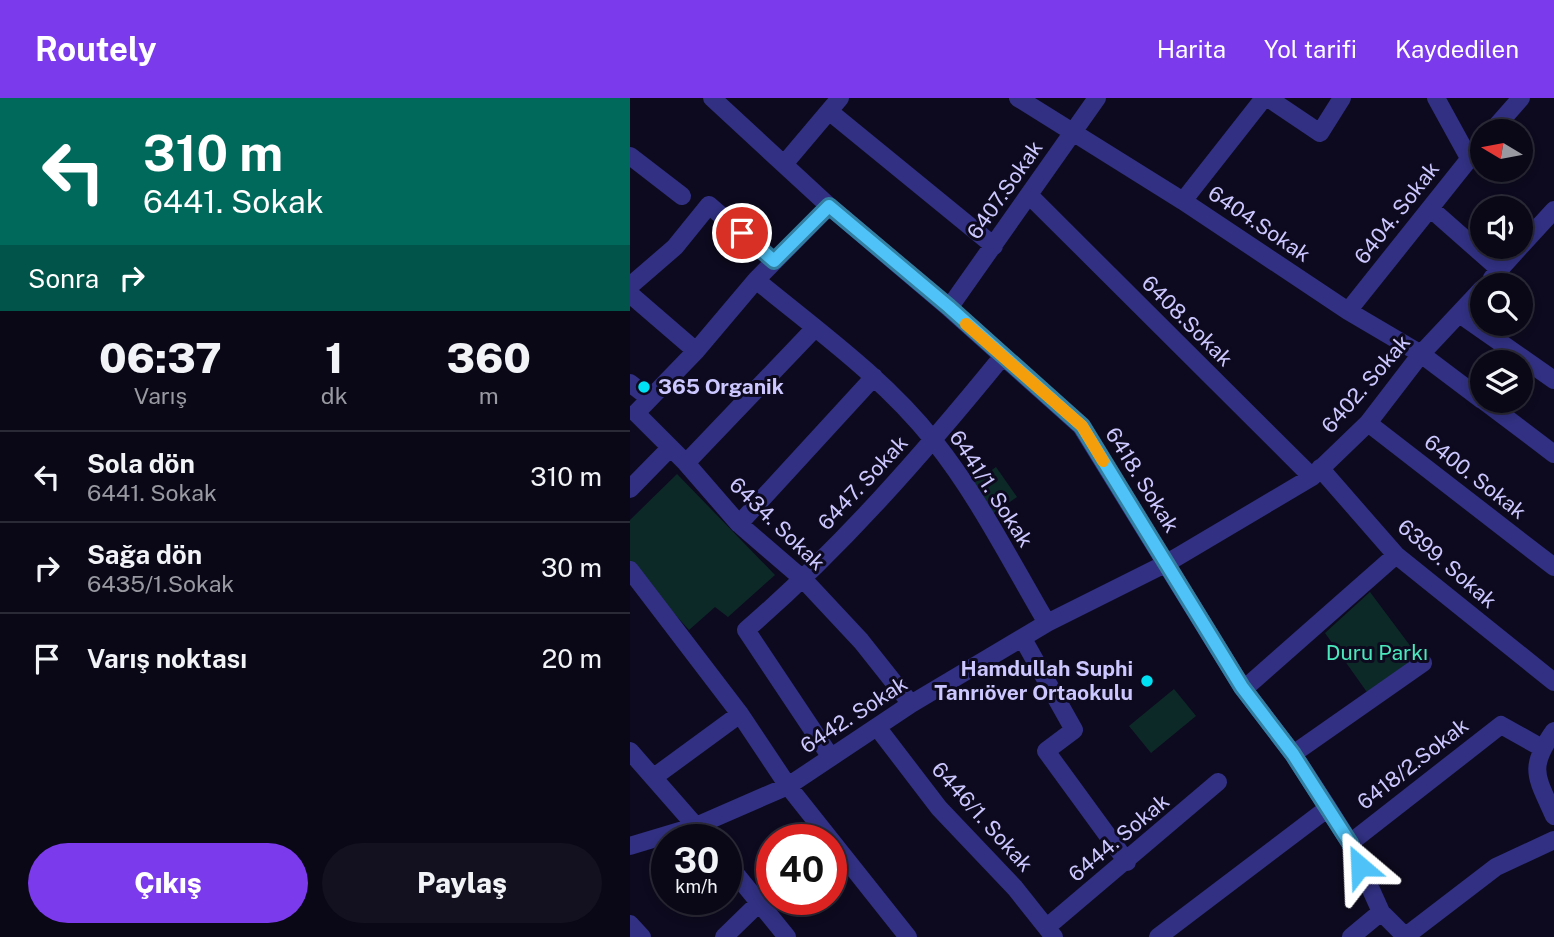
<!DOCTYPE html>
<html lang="tr">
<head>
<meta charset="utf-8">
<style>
	body { margin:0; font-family:"Public Sans",sans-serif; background:#131120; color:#f1f3f6; height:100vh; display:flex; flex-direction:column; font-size:26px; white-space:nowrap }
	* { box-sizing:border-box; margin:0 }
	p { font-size:23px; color:#999aa1 }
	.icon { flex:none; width:38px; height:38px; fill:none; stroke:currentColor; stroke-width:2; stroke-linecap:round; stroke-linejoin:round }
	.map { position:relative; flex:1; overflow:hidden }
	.drawer { display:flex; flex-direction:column; background:#0a0817; width:630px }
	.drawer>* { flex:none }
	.banner { background:#00695c; color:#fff; overflow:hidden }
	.needle { width:46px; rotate:280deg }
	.controls { position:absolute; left:840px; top:21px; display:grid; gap:14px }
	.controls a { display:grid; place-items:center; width:63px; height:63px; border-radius:50%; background:#0a0817; box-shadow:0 4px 10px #0003,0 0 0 2px #2a2936; font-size:35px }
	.speed { position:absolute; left:21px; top:726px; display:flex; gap:14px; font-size:35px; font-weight:700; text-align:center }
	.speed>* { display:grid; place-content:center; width:91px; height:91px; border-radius:50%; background:#0a0817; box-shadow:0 4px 10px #0003,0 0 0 2px #2a2936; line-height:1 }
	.speed small { font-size:18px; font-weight:400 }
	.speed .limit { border:10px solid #d22; background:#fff; color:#111 }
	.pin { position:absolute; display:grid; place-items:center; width:60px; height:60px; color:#fff; margin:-30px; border:4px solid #fff; border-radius:50%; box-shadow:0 2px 7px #0007 }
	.me { position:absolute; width:77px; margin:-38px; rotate:334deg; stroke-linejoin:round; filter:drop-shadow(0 0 5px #0008) }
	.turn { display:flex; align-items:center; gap:24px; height:147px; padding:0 28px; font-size:32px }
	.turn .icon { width:91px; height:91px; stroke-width:2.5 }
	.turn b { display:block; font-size:49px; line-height:60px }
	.then { display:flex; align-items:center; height:66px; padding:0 28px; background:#0003; gap:14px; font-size:26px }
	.eta { display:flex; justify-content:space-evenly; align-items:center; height:119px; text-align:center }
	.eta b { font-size:42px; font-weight:800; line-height:49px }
	.cta { display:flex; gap:14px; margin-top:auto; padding:14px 28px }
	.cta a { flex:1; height:80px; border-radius:42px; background:#7c3aed; color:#fff; font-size:28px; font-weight:800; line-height:80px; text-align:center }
	.cta a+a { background:#131120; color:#f1f3f6 }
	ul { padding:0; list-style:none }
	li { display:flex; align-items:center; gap:21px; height:91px; padding:0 28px; border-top:2px solid #2a2936 }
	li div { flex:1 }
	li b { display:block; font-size:26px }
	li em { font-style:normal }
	header { display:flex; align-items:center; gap:42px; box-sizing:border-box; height:98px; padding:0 35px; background:#7c3aed; color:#fff }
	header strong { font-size:33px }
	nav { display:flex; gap:38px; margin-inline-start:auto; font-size:24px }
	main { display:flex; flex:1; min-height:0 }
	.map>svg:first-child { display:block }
	.green { fill:#0d2927 }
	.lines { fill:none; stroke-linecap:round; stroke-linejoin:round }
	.minor { stroke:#313082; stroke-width:18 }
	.route-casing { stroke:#337fa1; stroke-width:18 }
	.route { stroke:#4fc3f7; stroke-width:12 }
	.slow { stroke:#f59e0b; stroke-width:12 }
	.poi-dot { fill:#00e2f3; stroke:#0d0a1f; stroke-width:2.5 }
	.labels { text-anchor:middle; stroke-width:6; stroke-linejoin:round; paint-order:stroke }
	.street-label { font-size:21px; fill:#ccc8ff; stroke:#0d0a1f }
	.poi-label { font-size:21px; font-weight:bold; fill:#ccc8ff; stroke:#0d0a1f; text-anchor:start }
	.park-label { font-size:21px; fill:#49e9bc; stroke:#0d0a1f }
</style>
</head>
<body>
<header>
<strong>Routely</strong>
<nav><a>Harita</a><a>Yol tarifi</a><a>Kaydedilen</a></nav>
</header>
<main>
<section class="drawer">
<div class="banner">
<div class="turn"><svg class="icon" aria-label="left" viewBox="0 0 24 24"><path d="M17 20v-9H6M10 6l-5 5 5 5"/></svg><div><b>310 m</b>6441. Sokak</div></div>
<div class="then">Sonra<svg class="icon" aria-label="right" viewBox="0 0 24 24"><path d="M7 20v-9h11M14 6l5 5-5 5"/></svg></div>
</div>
<div class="eta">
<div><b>06:37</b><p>Varış</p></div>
<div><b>1</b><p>dk</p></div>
<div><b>360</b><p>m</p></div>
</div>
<ul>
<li><svg class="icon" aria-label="left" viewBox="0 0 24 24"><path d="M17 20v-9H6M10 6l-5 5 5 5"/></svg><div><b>Sola dön</b><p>6441. Sokak</p></div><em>310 m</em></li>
<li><svg class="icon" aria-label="right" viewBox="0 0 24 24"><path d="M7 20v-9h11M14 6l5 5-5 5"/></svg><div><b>Sağa dön</b><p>6435/1.Sokak</p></div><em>30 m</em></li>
<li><svg class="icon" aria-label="arrive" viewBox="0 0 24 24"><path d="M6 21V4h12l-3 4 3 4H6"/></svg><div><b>Varış noktası</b></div><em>20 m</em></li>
</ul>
<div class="cta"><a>Çıkış</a><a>Paylaş</a></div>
</section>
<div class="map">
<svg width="924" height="839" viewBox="0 0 924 839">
	<rect width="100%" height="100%" fill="#0d0a1f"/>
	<!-- green -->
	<path class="green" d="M 366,369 L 387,399 L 358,419 L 338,389 Z
		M 47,376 L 145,477 L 98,519 L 85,509 L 59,532 L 0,466 L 0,422 Z
		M 740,494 L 793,565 L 739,597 L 695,535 Z
		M 544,591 L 566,618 L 521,655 L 499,628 Z"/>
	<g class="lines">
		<!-- minor -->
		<path class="minor" d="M 82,0 L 199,108 L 319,210 L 451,328 L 612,589 L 663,656 L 698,710 L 720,745 L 751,814 L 776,839
			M 388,0 L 553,103 L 718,213 L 791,256 L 852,302
			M 638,0 L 690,35 L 712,0
			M 806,0 L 839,60
			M 200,14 L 364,148
			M 862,33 L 891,0
			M 0,58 L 52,98
			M 155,65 L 210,0
			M 400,98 L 682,379
			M 553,103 L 634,0
			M 199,108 L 126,182 L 66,253 L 6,315 L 56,365 L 109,426 L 174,482 L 231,543 L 281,606
			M 801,111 L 869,171
			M 891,148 L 924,112
			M 862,180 L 890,149
			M 126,182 C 188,233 254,280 304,343 C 348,398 381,464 417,525
			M 0,188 L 45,149 L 79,107 L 144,163
			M 0,196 L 66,253
			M 319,210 L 467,0
			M 718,213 L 852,45
			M 831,217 L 924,282
			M 0,285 L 19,300
			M 854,303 L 924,356
			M 738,325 L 924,469
			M 56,365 L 185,230
			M 690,370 L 766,457 L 924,584
			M 0,391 L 40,350
			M 109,426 L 244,279
			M 0,472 L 110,616 L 158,688 L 278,839
			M 393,541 L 444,632 L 416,653 L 497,764
			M 614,591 L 766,457
			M 247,629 L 309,710 L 385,790 L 424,839
			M 924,633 C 897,671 907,679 924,718
			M 0,653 L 78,742
			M 663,656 L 793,565
			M 200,658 L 116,532 C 211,450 293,356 372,259
			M 24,679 L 110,616
			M 720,745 L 871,627 L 912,650
			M 0,748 L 66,728 L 158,688 L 281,606 L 417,525 L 537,465 L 682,379 L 738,325 L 791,256 L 852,191
			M 96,764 L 157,839
			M 0,826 L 12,839
			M 417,829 L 588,684
			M 776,838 L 866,769 L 924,742
			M 94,839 L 130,804
			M 528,839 L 698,710
			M 721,839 L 751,814"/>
	</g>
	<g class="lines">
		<defs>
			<path id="route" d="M 112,135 L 144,163 L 199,108 L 319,209 L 452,328 L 612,589 L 663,656 L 720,745 L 730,768"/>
		</defs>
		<!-- route casing -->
		<use href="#route" class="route-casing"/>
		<!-- route -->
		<use href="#route" class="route"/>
		<!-- slow -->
		<path class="slow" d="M 336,226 L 452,328 L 473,363"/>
	</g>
	<!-- markers -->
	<g class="poi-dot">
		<circle cx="14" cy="289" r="7"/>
		<circle cx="517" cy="583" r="7"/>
	</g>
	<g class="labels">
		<!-- street labels -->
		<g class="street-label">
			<text transform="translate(375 92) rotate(-55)" y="7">6407.Sokak</text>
			<text transform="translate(767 115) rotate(-52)" y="7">6404. Sokak</text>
			<text transform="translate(629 126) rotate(34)" y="7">6404.Sokak</text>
			<text transform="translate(557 223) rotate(45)" y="7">6408.Sokak</text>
			<text transform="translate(736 286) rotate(-49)" y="7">6402. Sokak</text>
			<text transform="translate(845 379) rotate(38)" y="7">6400. Sokak</text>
			<text transform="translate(512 382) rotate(58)" y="7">6418. Sokak</text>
			<text transform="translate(233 385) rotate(-47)" y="7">6447. Sokak</text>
			<text transform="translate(361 391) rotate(57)" y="7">6441/1. Sokak</text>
			<text transform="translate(147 426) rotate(44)" y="7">6434. Sokak</text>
			<text transform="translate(817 466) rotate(41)" y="7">6399. Sokak</text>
			<text transform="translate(224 617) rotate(-33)" y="7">6442. Sokak</text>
			<text transform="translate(783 666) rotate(-38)" y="7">6418/2.Sokak</text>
			<text transform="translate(352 719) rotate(48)" y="7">6446/1. Sokak</text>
			<text transform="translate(489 740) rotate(-40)" y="7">6444. Sokak</text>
		</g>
		<!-- poi labels -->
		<g class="poi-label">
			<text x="28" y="296">365 Organik</text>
			<text x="503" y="578" text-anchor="end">Hamdullah Suphi<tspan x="503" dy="24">Tanrıöver Ortaokulu</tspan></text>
		</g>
		<!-- park labels -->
		<g class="park-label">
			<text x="747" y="562">Duru Parkı</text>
		</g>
	</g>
</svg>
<div class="controls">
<a><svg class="needle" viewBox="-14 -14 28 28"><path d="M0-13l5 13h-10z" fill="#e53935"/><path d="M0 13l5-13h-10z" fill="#999aa1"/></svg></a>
<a><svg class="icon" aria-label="sound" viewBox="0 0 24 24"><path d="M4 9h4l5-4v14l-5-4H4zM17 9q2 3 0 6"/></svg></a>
<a><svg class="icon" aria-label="search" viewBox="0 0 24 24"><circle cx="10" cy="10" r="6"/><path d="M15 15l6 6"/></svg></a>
<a><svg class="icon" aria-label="layers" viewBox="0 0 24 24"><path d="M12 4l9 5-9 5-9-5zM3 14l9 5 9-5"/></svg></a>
</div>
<div class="speed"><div>30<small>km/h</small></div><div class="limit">40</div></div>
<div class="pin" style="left:112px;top:135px;background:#d93025"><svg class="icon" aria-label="arrive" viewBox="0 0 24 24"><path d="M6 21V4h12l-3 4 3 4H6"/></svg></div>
<svg class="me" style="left:730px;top:768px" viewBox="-20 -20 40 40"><path d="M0-17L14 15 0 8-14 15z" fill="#4fc3f7" stroke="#fff" stroke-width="4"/></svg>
</div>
</main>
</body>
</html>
